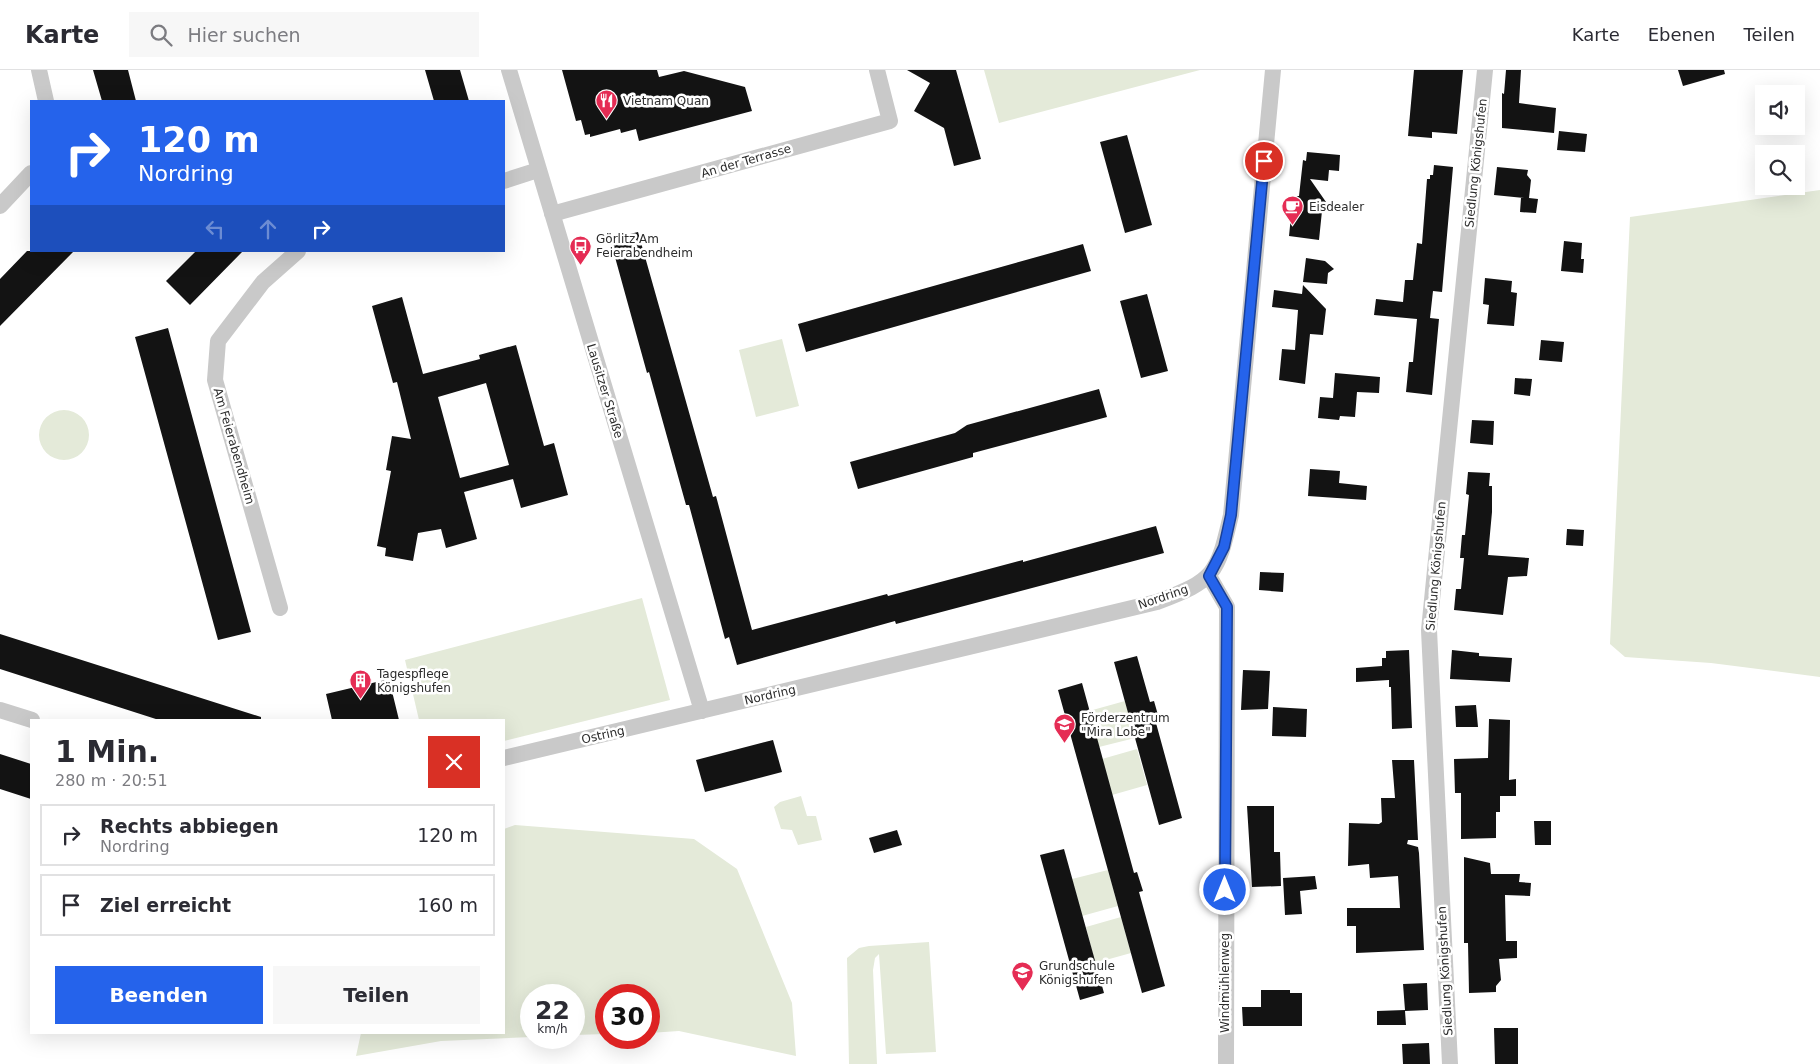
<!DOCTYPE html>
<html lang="de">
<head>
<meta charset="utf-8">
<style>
	body { margin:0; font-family:"DejaVu Sans",sans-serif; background:#f7f7f7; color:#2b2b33; height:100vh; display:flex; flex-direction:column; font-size:19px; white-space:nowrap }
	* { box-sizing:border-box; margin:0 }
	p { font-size:16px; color:#7c7c81 }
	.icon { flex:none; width:28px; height:28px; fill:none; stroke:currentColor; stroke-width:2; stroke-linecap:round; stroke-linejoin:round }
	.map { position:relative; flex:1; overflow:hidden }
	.details { position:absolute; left:30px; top:649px; width:475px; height:315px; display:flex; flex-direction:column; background:#fff; border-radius:0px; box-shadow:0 5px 20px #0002 }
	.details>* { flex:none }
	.top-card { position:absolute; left:30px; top:30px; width:475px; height:152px; border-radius:0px; box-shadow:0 5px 20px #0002; background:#2563eb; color:#fff; overflow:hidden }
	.fabs { position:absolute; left:1755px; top:15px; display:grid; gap:10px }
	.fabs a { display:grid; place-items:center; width:50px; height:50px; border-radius:0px; background:#fff; box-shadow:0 5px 20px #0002; font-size:25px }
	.speed { position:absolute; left:520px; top:914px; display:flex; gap:10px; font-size:25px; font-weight:700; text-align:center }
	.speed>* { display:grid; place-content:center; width:65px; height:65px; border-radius:50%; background:#fff; box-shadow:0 5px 20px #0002; line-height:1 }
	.speed small { font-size:12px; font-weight:400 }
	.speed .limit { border:8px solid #d22; background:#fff; color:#111 }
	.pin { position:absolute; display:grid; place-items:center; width:42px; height:42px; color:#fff; margin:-21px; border:2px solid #fff; border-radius:50%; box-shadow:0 1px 5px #0007 }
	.me { position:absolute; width:55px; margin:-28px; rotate:0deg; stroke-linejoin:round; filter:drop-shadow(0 0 4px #0008) }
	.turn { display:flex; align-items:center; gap:18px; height:105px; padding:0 25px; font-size:22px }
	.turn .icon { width:65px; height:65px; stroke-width:2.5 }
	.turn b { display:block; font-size:35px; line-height:42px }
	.lanes { display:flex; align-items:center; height:48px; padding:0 25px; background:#0003; justify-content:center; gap:25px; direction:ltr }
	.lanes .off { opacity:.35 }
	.round { display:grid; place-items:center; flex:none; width:52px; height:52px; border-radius:0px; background:#f7f7f7 }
	.headline { display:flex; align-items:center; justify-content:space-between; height:85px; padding:0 25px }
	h1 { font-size:30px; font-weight:700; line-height:38px }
	.button { display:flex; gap:10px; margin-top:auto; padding:10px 25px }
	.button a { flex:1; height:58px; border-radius:0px; background:#2563eb; color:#fff; font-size:20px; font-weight:700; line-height:58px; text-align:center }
	.button a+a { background:#f7f7f7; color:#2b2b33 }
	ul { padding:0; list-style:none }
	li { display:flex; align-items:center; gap:15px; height:62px; margin:0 10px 8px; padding:0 15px; border:2px solid #e1e1e2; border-radius:0px }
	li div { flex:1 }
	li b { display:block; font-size:19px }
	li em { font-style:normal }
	header { display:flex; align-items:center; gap:30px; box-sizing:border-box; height:70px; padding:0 25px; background:#fff; border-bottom:1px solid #e1e1e2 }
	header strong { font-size:24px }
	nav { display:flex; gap:28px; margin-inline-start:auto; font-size:18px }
	.search { width:350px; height:45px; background:#f7f7f7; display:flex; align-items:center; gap:12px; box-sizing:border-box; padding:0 18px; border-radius:0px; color:#7c7c81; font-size:19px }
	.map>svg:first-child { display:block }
	.green { fill:#e4ead9 }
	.building { fill:#131313; fill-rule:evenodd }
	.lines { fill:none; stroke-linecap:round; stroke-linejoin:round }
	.street { stroke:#c9c9c9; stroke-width:16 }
	.route-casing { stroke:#184099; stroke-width:12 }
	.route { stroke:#2563eb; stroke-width:9 }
	.labels { text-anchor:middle; stroke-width:5; stroke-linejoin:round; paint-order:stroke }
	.poi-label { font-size:12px; fill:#2c2c2c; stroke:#fff; text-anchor:start }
	.street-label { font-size:12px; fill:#2c2c2c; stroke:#fff }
</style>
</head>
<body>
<header>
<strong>Karte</strong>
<div class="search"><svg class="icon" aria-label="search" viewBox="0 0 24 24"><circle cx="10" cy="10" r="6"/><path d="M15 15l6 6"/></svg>Hier suchen</div>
<nav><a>Karte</a><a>Ebenen</a><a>Teilen</a></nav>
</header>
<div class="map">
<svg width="1820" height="994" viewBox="0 0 1820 994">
	<rect width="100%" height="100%" fill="#fff"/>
	<!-- green -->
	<path class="green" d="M 984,0 L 1200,0 L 999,53 Z
		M 1820,120 L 1820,607 L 1711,593 L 1625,587 L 1610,574 L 1630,147 Z
		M 782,269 L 799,336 L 756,347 L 739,280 Z
		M39 365a25 25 0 1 1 50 0a25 25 0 1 1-50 0Z
		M 642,528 L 670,630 L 504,671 L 504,650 L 419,650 L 405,590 Z
		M 1125,631 L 1135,668 L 1099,677 L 1089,641 Z
		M 1137,679 L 1147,715 L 1112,725 L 1102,689 Z
		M 801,726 L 807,746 L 816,746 L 822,770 L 798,775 L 792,760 L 781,759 L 774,737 L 780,732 Z
		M 515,755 L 694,769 L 737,799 L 792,933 L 796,986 L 679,961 L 649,963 L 649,925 L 606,925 L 606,964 L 574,965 L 574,925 L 531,925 L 531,967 L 441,971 L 356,986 L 361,963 L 504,962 L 504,759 Z
		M 1108,800 L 1118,836 L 1082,846 L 1072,809 Z
		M 1121,847 L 1131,883 L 1095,893 L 1086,857 Z
		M 929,872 L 936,982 L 886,984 L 879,884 L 875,888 L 873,900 L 877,994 L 849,994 L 847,888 L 859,878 L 869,876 Z"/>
	<!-- building -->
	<path class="building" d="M 93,0 L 128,0 L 136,31 L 102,31 Z
		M 425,0 L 460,0 L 469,31 L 434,31 Z
		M 562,0 L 657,0 L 659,7 L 684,1 L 745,17 L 752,41 L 639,71 L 636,59 L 621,63 L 620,59 L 590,67 L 590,64 L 585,65 L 581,50 L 576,51 Z
		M 907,0 L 956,0 L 981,89 L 954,96 L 944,58 L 914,41 L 930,13 Z
		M 1414,0 L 1463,0 L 1457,64 L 1432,62 L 1432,68 L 1408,66 Z
		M 1506,0 L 1521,0 L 1519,33 L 1556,38 L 1554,63 L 1502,58 L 1502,23 L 1504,24 Z
		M 1678,0 L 1724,0 L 1725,4 L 1683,16 Z
		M 1559,61 L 1587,64 L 1585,82 L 1557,80 Z
		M 1127,65 L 1152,155 L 1125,163 L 1100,72 Z
		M 1307,82 L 1340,85 L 1339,101 L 1329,100 L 1328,111 L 1310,109 L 1326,132 L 1325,138 L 1322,141 L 1319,170 L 1289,166 L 1293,126 L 1299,126 L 1303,90 L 1306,91 Z
		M 1434,95 L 1453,97 L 1442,222 L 1433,221 L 1430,248 L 1439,249 L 1432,325 L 1406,322 L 1409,292 L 1413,292 L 1417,249 L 1374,245 L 1376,229 L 1403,232 L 1405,210 L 1413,210 L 1417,173 L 1422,174 L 1427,109 L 1430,109 L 1430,105 L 1433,105 Z
		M 1497,97 L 1528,100 L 1527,105 L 1531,110 L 1529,128 L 1538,129 L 1536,143 L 1520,142 L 1521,128 L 1524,128 L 1494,125 Z
		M 638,162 L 713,427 L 716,426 L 752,560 L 887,524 L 888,526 L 1023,490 L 1023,492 L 1156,456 L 1164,483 L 896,554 L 895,551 L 737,595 L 729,567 L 725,569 L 689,435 L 686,435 L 649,302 L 647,303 L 610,169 Z
		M 1564,171 L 1582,173 L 1581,189 L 1584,189 L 1583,203 L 1561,201 Z
		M 1083,174 L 1091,201 L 806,282 L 798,254 Z
		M 27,181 L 74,181 L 0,256 L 0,209 Z
		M 196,181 L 243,181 L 190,235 L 166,211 Z
		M 1306,188 L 1325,191 L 1334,199 L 1328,203 L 1327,214 L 1303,212 Z
		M 1485,208 L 1512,211 L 1511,222 L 1517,223 L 1514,256 L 1487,254 L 1489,235 L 1483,234 Z
		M 1303,215 L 1326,239 L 1323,265 L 1310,264 L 1305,314 L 1279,310 L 1282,279 L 1295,280 L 1298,240 L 1272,237 L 1274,220 L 1302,224 Z
		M 1147,224 L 1168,301 L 1141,308 L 1120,231 Z
		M 402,227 L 423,304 L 480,289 L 479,285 L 516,275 L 544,376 L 554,373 L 568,425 L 521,438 L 513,409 L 464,422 L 477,469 L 446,478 L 441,459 L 418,463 L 413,491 L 385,486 L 386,478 L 377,476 L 391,401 L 386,400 L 392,366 L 411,369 L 397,312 L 393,313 L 372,236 ZM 486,313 L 509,395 L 460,408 L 438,327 Z
		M 168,258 L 251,562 L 218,570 L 135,267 Z
		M 1541,270 L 1564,272 L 1562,292 L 1539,290 Z
		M 1335,303 L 1380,307 L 1379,323 L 1357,322 L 1355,347 L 1340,346 L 1339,350 L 1318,348 L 1320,327 L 1333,328 Z
		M 1515,308 L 1532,309 L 1530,326 L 1514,324 Z
		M 1099,319 L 1107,347 L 973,383 L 973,387 L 858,419 L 850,392 L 955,363 L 967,355 Z
		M 1472,350 L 1494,351 L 1493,375 L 1470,373 Z
		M 1310,399 L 1340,401 L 1339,413 L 1367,416 L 1366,430 L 1308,426 Z
		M 1468,402 L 1490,403 L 1489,416 L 1492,416 L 1492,442 L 1488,485 L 1529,488 L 1527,506 L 1508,507 L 1503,545 L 1454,540 L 1456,519 L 1461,519 L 1464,488 L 1460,488 L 1462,465 L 1465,465 L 1469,425 L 1466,424 Z
		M 1567,459 L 1584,460 L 1583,476 L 1566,475 Z
		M 1260,502 L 1284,503 L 1283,522 L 1259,520 Z
		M 0,564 L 261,647 L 261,650 L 159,650 L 0,599 Z
		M 1409,580 L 1412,658 L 1392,659 L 1391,617 L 1389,617 L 1389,610 L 1356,612 L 1356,598 L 1382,596 L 1382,588 L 1386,588 L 1386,581 Z
		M 1452,580 L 1479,583 L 1479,586 L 1512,588 L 1510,612 L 1450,609 Z
		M 1137,586 L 1150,632 L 1154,631 L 1160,652 L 1156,653 L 1182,748 L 1159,755 L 1114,592 Z
		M 1243,600 L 1270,601 L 1268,639 L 1241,640 Z
		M 389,609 L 399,650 L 332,650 L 326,624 Z
		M 1082,613 L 1134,803 L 1137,802 L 1143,821 L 1139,822 L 1165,916 L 1142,923 L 1058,620 Z
		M 1476,635 L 1478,657 L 1456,657 L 1455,636 Z
		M 1273,637 L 1307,639 L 1306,667 L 1272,666 Z
		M 1489,649 L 1510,650 L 1509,710 L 1516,709 L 1516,726 L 1500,726 L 1500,742 L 1496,742 L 1496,768 L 1461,769 L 1461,723 L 1455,723 L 1454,689 L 1488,688 Z
		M 773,670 L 782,702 L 705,722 L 696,690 Z
		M 0,684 L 31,694 L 31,729 L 0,719 Z
		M 1392,690 L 1414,690 L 1418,770 L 1408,770 L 1407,774 L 1418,777 L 1419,783 L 1424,880 L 1356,883 L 1356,856 L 1347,856 L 1347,838 L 1400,838 L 1398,806 L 1370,808 L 1369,794 L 1348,796 L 1349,753 L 1379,754 L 1382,752 L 1381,728 L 1395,728 Z
		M 1247,736 L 1274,736 L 1274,782 L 1280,782 L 1281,816 L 1252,817 Z
		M 1534,751 L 1551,751 L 1551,775 L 1535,775 Z
		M 897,760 L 902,775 L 874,783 L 869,768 Z
		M 1064,779 L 1104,923 L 1080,930 L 1040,785 Z
		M 1464,787 L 1490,793 L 1491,804 L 1520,804 L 1519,812 L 1531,813 L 1530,826 L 1505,825 L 1506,871 L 1517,871 L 1517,888 L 1499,889 L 1501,910 L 1496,916 L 1496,922 L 1469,923 L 1468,873 L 1464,873 Z
		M 1315,806 L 1317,819 L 1300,821 L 1302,844 L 1285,845 L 1283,808 Z
		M 1427,913 L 1428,940 L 1405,941 L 1406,955 L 1377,955 L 1377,941 L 1405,940 L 1403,914 Z
		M 1261,920 L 1290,920 L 1290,923 L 1302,923 L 1302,956 L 1243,956 L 1242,937 L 1261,937 Z
		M 1494,958 L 1518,958 L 1518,994 L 1495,994 Z
		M 1429,973 L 1430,994 L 1403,994 L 1402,974 Z"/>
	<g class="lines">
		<!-- street -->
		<path class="street" d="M 39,0 L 46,31
			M 509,0 L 702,641
			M 504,111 L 538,100
			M 0,136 L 31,103
			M 552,144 L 890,51 L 877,0
			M 1209,506 L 1227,537 L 1226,994
			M 280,538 L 215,310 L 218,271 L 263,212 L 298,181
			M 0,640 L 32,650
			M 504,688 L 1157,532 C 1215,510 1217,505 1231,445 L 1273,0
			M 1450,994 L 1429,560 L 1485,0"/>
	</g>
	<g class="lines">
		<defs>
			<path id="route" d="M 1225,820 L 1227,537 L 1209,506 L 1224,477 L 1231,445 L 1264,91"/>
		</defs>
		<!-- route casing -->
		<use href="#route" class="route-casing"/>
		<!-- route -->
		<use href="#route" class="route"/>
	</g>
	<!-- icons -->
	<defs>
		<symbol id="restaurant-pin" viewBox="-11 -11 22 30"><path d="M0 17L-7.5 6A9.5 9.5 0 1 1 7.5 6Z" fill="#e52c54" stroke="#fff"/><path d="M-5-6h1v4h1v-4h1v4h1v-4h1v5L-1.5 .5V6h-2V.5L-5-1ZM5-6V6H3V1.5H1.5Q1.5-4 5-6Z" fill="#fff"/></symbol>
		<symbol id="cafe-pin" viewBox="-11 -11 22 30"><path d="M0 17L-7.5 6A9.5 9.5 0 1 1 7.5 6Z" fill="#e52c54" stroke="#fff"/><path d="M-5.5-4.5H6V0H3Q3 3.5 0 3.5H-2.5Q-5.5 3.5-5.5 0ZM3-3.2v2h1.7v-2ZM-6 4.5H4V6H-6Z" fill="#fff"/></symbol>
		<symbol id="bus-pin" viewBox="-11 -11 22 30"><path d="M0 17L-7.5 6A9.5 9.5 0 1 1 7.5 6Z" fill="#e52c54" stroke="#fff"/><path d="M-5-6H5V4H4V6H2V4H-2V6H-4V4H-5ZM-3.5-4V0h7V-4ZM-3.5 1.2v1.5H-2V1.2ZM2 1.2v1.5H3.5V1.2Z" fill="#fff"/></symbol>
		<symbol id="building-pin" viewBox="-11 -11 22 30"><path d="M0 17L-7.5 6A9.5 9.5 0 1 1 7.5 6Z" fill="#e52c54" stroke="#fff"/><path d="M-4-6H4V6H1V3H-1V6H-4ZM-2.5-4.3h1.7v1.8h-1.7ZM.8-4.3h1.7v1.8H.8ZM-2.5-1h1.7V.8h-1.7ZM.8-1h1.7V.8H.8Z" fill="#fff"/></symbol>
		<symbol id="school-pin" viewBox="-11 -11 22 30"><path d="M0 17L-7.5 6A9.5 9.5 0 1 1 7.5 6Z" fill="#e52c54" stroke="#fff"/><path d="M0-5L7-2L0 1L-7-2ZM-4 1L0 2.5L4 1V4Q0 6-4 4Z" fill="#fff"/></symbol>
	</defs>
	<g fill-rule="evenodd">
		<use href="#restaurant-pin" x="594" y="18" width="25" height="34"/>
		<use href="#cafe-pin" x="1280" y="124" width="25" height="34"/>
		<use href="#bus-pin" x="568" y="164" width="25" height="34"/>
		<use href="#building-pin" x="348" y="598" width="25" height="34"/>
		<use href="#school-pin" x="1052" y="642" width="25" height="34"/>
		<use href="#school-pin" x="1010" y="890" width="25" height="34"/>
	</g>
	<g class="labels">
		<!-- poi labels -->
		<g class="poi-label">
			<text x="623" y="35">Vietnam Quan</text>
			<text x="1309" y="141">Eisdealer</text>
			<text x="596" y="173">Görlitz Am<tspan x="596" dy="14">Feierabendheim</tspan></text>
			<text x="377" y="608">Tagespflege<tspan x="377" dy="14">Königshufen</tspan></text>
			<text x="1081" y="652">Förderzentrum<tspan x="1081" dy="14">"Mira Lobe"</tspan></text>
			<text x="1039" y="900">Grundschule<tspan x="1039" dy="14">Königshufen</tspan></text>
		</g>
		<!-- street labels -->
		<g class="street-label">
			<text transform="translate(746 91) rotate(-16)" y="4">An der Terrasse</text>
			<text transform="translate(1476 93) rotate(-84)" y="4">Siedlung Königshufen</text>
			<text transform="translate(605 321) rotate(73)" y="4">Lausitzer Straße</text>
			<text transform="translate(234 376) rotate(74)" y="4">Am Feierabendheim</text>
			<text transform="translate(1436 496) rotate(-85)" y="4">Siedlung Königshufen</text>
			<text transform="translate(1163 527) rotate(-19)" y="4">Nordring</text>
			<text transform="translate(770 625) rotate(-13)" y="4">Nordring</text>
			<text transform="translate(603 665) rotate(-13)" y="4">Ostring</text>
			<text transform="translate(1445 901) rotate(-93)" y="4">Siedlung Königshufen</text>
			<text transform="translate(1225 913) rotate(-90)" y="4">Windmühlenweg</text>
		</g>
	</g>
</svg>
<div class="fabs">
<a><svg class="icon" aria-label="sound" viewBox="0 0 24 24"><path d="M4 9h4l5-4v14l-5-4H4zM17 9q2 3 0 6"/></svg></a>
<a><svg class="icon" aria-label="search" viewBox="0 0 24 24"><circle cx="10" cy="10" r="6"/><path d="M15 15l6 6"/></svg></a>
</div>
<div class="speed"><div>22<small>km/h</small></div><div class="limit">30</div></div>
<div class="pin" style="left:1264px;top:91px;background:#d93025"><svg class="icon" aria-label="arrive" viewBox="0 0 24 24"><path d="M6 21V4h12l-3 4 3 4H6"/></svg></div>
<svg class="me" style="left:1225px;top:820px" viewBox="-20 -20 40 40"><circle r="17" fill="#2563eb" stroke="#fff" stroke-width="3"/><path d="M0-11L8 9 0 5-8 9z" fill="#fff"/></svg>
<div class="top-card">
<div class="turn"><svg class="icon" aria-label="right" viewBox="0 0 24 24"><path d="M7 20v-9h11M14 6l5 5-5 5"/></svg><div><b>120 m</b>Nordring</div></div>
<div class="lanes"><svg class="icon off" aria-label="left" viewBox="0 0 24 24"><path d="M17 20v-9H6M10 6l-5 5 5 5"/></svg><svg class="icon off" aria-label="ahead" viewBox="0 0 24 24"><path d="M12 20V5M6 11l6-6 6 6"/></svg><svg class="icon" aria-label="right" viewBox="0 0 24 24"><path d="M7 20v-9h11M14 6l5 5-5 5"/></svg></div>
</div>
<section class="details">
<div class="headline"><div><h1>1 Min.</h1><p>280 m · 20:51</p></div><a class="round" style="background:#d93025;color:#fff"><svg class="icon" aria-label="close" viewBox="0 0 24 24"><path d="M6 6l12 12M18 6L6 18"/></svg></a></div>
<ul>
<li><svg class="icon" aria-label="right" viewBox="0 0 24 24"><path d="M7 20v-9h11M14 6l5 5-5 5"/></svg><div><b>Rechts abbiegen</b><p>Nordring</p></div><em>120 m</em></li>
<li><svg class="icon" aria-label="arrive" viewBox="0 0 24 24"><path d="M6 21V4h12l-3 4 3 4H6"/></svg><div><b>Ziel erreicht</b></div><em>160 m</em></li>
</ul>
<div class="button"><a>Beenden</a><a>Teilen</a></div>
</section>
</div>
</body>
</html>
